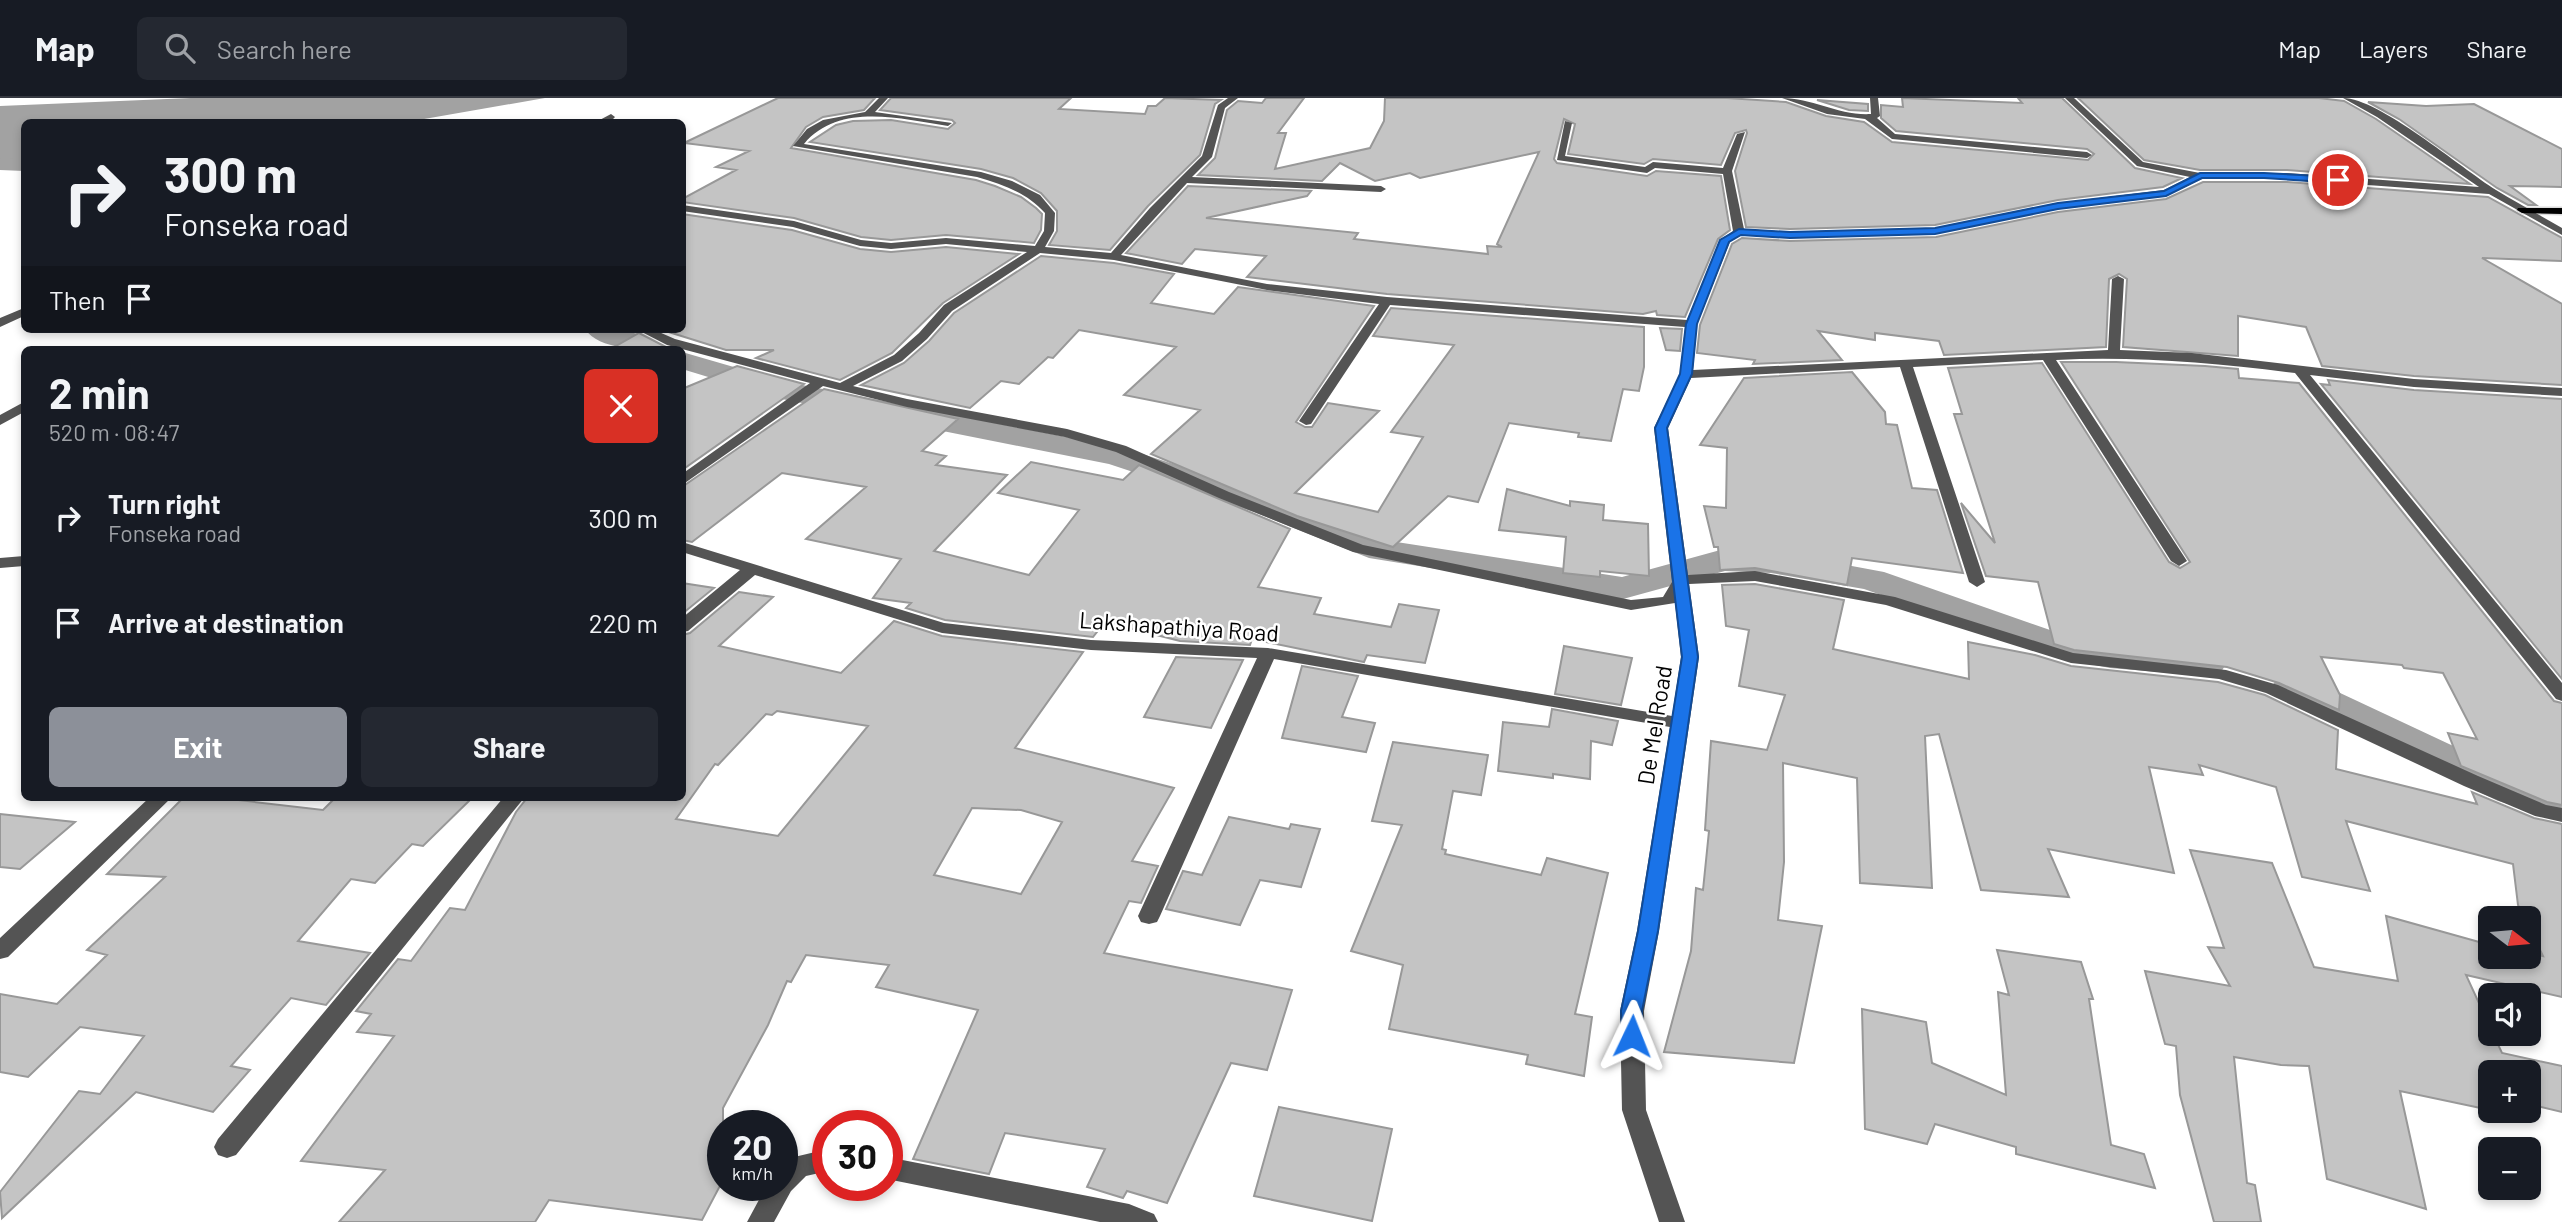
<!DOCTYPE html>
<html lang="en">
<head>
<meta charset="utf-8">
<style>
	body { margin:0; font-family:Barlow,sans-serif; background:#242831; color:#f1f3f6; height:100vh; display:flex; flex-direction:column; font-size:26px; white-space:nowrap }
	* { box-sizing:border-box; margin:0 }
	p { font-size:23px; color:#9ea1a6 }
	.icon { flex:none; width:38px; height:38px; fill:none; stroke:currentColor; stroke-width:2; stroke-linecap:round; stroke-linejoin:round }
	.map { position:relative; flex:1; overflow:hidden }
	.details { position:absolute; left:21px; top:248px; width:665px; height:455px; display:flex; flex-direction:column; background:#171b24; border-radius:10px; box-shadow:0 4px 10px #0003 }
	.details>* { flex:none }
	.guide { position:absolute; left:21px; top:21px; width:665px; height:214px; border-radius:10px; box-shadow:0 4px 10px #0003; background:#171b24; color:#f1f3f6; overflow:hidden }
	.needle { width:46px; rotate:106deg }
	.fabs { position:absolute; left:2478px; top:808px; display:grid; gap:14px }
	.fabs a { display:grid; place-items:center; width:63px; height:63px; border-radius:10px; background:#171b24; box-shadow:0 4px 10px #0003; font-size:35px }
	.speed { position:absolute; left:707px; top:1012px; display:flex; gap:14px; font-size:35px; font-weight:700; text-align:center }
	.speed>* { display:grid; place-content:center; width:91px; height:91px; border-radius:50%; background:#171b24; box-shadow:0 4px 10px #0003; line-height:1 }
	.speed small { font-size:18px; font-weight:400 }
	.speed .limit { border:10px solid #d22; background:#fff; color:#111 }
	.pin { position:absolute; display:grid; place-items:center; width:60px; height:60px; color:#fff; margin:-30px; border:4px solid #fff; border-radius:50%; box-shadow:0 2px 7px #0007 }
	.me { position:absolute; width:77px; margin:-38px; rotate:2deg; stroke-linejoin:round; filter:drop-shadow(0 0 5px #0008) }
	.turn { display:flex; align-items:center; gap:24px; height:147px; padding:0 28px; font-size:32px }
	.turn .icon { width:91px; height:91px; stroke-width:2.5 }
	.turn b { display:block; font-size:49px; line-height:60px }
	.then { display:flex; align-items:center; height:66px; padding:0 28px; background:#0003; gap:14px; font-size:26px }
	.round { display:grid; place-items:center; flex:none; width:74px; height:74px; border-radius:10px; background:#242831 }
	.overview { display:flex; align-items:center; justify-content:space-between; height:119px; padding:0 28px }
	h1 { font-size:42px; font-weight:700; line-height:52px }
	.action { display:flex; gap:14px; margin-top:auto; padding:14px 28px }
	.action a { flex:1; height:80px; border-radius:10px; background:#8c9099; color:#fff; font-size:28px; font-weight:700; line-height:80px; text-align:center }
	.action a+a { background:#242831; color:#f1f3f6 }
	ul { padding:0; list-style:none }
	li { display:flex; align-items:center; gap:21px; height:105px; padding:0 28px }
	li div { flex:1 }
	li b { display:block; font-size:26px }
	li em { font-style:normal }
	header { display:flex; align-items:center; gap:42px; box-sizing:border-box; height:98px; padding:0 35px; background:#171b24; border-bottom:2px solid #363941 }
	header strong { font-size:33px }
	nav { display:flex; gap:38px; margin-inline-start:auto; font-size:24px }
	.search { width:490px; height:63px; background:#242831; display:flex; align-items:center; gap:18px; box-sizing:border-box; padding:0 24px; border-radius:10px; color:#9ea1a6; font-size:26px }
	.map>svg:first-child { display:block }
	.water { fill:#a2a2a2 }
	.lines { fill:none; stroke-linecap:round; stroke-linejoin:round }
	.canal { fill:#a2a2a2; fill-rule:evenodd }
	.building { fill:#c4c4c4; stroke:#989898; stroke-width:2; fill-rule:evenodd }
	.major-casing { stroke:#dbdbdb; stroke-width:3 }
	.minor { fill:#545454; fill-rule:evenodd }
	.major { fill:#000; fill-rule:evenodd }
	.route { fill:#1a73e8; stroke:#114b97; stroke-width:2 }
	.labels { text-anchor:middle; stroke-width:5; stroke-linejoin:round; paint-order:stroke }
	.street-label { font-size:23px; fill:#000; stroke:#fff }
</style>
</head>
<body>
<header>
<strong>Map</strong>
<div class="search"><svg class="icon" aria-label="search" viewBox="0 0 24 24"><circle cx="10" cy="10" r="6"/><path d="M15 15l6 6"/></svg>Search here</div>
<nav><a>Map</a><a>Layers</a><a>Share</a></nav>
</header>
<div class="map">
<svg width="2562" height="1124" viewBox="0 0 2562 1124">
	<rect width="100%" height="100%" fill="#fff"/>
	<!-- water -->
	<path class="water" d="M 191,0 L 545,0 L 407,24 L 24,24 L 24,63 L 0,66 L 0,8 Z"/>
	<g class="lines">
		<!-- canal -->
		<path class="canal" d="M 0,60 L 24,61 L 24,73 L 0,72 Z
			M 585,231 C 608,231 649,231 664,252 C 641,252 599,252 585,231 Z
			M 682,254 L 782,283 L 1127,351 L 1278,400 L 1377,441 L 1622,479 L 1724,451 L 1771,453 L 1884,474 L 2073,540 L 2110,546 L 2207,554 L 2221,558 L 2226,566 L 2221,574 L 2207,578 L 2110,570 L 2065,561 L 1864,491 L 1771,475 L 1725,473 L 1623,501 L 1369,460 L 1254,414 L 1109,366 L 777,300 L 682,271 Z
			M 2292,576 L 2306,579 L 2528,683 L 2562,692 L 2562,722 L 2498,703 L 2278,597 L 2272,588 L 2278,579 Z"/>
	</g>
	<!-- building -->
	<path class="building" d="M 778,0 L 875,0 L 864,12 L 823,19 L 806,29 L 791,50 L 976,82 L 995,88 L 1021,99 L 1036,110 L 1042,116 L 1041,132 L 1034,145 L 946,137 L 891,142 L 861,139 L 794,120 L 682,104 L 682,101 L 736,72 L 716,69 L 749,53 L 684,45 Z
		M 891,0 L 1071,0 L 1059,11 L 1145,16 L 1148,8 L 1156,8 L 1165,0 L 1221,2 L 1215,6 L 1200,57 L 1148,108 L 1110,152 L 1049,147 L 1057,133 L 1057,113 L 1041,95 L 1013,80 L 981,71 L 810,44 L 836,27 L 853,23 L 891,22 L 948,31 L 955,25 L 952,22 L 880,12 Z
		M 1266,0 L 1304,0 L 1278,35 L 1286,35 L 1275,71 L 1370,50 L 1384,23 L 1385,0 L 1727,0 L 1786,4 L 1826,18 L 1864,24 L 1892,44 L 2088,62 L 2094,56 L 2087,51 L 1896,33 L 1881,20 L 1881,7 L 1903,9 L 1902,0 L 2022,5 L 2018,0 L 2062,0 L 2135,70 L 2182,80 L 2163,89 L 2058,102 L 1935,127 L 1790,131 L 1746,129 L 1735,73 L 1747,35 L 1746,32 L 1735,35 L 1721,67 L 1653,61 L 1644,66 L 1568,56 L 1575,26 L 1564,21 L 1554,61 L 1557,65 L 1647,78 L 1656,73 L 1721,78 L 1730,132 L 1718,141 L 1685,219 L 1657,217 L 1656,213 L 1643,216 L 1387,196 L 1247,179 L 1266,158 L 1195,151 L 1182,166 L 1126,155 L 1188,88 L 1311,93 L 1307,98 L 1206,120 L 1358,135 L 1354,141 L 1488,156 L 1487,148 L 1502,149 L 1497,146 L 1539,54 L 1420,80 L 1410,75 L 1375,83 L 1340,65 L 1322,83 L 1198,77 L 1215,60 L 1227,12 L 1238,3 L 1262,5 Z
		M 2078,0 L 2319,0 L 2344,3 L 2376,21 L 2470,86 L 2287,72 L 2200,72 L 2144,62 Z
		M 1817,2 L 1868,6 L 1868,13 L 1849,12 Z
		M 2368,4 L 2426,8 L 2474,6 L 2562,51 L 2562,89 L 2510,88 L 2536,107 L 2528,107 L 2497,90 L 2399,21 Z
		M 2203,84 L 2287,84 L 2488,99 L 2562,140 L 2562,163 L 2482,160 L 2562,206 L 2562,287 L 2414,278 L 2322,268 L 2306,229 L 2238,218 L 2238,258 L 2123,249 L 2127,181 L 2119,176 L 2109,181 L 2106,249 L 1944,257 L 1939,243 L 1875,235 L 1875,242 L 1818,233 L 1842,262 L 1753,266 L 1755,262 L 1697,255 L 1700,227 L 1732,146 L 1742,140 L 1790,143 L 1936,139 L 2058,114 L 2166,101 Z
		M 682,116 L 792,132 L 860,151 L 891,154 L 946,149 L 1019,156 L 943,205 L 892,255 L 840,282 L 756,260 L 774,252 L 726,252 L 659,231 L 682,231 Z
		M 1041,158 L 1114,165 L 1174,176 L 1151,205 L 1214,216 L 1238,189 L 1374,208 L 1296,324 L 1305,329 L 1312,329 L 1328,305 L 1379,313 L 1295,395 L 1378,414 L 1423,339 L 1391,334 L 1454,247 L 1373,238 L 1391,210 L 1644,229 L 1644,269 L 1639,293 L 1623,291 L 1611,343 L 1578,339 L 1579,335 L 1509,325 L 1478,404 L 1448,398 L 1393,449 L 1297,418 L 1151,356 L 1200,312 L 1124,297 L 1176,249 L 1079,232 L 1053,260 L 1048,259 L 1019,286 L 1001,283 L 970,310 L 861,287 L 904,265 L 929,243 L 954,215 Z
		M 1660,230 L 1682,231 L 1680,253 L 1666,252 Z
		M 639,235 L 666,249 L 676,252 L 609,252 Z
		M 2061,264 L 2116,264 L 2205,268 L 2238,271 L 2239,280 L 2299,285 L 2554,603 L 2562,605 L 2562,707 L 2547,704 L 2461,668 L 2448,635 L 2477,641 L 2443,575 L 2404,570 L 2402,567 L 2321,559 L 2340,597 L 2339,612 L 2279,585 L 2227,569 L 2074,552 L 2054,546 L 2038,484 L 1986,478 L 1961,405 L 1995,445 L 1954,316 L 1962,316 L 1948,270 L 2042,265 L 2169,464 L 2180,470 L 2190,464 Z
		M 737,268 L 804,286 L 682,372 L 682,291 Z
		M 1852,274 L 1885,314 L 1886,326 L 1897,327 L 1912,390 L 1937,392 L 1963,475 L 1852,460 L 1847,487 L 1755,470 L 1720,472 L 1718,449 L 1714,449 L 1704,408 L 1726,410 L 1727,350 L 1700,347 L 1744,280 Z
		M 2328,282 L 2414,292 L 2562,301 L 2562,581 L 2321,286 L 2330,287 Z
		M 824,291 L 958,321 L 922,353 L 946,358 L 936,367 L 1007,377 L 934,453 L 1029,477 L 1079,412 L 998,395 L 1031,364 L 1123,382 L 1139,367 L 1290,431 L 1258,489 L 1321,500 L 1314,516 L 1391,529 L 1399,506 L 1439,512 L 1425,565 L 1367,557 L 1364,564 L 1252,541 L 1250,547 L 1180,543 L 1105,524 L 1093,539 L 945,522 L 906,510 L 911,505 L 873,500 L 901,461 L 806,441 L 866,389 L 782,375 L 692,444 L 682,442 L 682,389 Z
		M 1507,391 L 1570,408 L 1570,403 L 1604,407 L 1603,422 L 1648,426 L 1649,478 L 1600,473 L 1600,479 L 1563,475 L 1566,439 L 1499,432 Z
		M 682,485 L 714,490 L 682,516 Z
		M 1755,486 L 1844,502 L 1833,551 L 1969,581 L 1968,544 L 2035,557 L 2071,568 L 2218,584 L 2265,597 L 2338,632 L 2336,671 L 2477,706 L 2472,694 L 2534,720 L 2562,726 L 2562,899 L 2466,877 L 2490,929 L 2490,936 L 2493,936 L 2502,955 L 2562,968 L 2562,1014 L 2529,1006 L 2529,975 L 2490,975 L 2490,1012 L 2400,993 L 2426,1111 L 2327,1081 L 2309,968 L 2281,967 L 2234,959 L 2247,1085 L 2255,1087 L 2261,1124 L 2214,1124 L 2180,997 L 2176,948 L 2165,946 L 2145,873 L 2230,888 L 2208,849 L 2224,850 L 2190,752 L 2272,765 L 2314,869 L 2398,883 L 2386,818 L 2490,847 L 2490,859 L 2529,859 L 2529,855 L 2543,858 L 2529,829 L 2529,821 L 2525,821 L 2518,807 L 2513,766 L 2346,723 L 2370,793 L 2302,779 L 2276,689 L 2199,667 L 2203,677 L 2149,669 L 2174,775 L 2048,751 L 2069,799 L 1981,792 L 1939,636 L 1925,638 L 1932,790 L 1860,785 L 1857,680 L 1783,665 L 1784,764 L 1778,822 L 1822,828 L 1794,965 L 1664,954 L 1691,853 L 1696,790 L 1703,792 L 1709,733 L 1705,732 L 1711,643 L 1767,652 L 1785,597 L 1739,588 L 1749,532 L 1726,528 L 1722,487 Z
		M 739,494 L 773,499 L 719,548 L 841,575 L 894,523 L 942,538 L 1083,554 L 1015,650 L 1174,690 L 1132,763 L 1158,768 L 1141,805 L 1129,803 L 1104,855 L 1292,892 L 1267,972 L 1231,965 L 1167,1105 L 1127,1093 L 1123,1100 L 1087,1089 L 1105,1051 L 1005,1035 L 989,1076 L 913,1061 L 978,912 L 876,889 L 889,867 L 806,857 L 791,884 L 787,883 L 768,927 L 723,1010 L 723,1082 L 702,1122 L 549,1102 L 535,1124 L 339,1124 L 385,1072 L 301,1063 L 394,938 L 357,934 L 371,916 L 356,913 L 398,861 L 411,863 L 450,810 L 465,812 L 516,714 L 527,700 L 682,700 L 682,537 L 690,535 ZM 777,613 L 868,628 L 778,738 L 676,721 L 715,666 L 718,667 L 766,616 L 772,617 ZM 972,710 L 1021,712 L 1062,724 L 1021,796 L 934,777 Z
		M 1564,548 L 1632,560 L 1621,607 L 1555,596 Z
		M 1176,559 L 1243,562 L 1211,630 L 1144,619 Z
		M 1302,568 L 1358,578 L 1342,619 L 1375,625 L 1366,654 L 1282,640 Z
		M 1552,611 L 1618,623 L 1612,647 L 1591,643 L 1590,681 L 1553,676 L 1553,680 L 1498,673 L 1503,624 L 1549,629 Z
		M 1393,644 L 1488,657 L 1481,697 L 1453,693 L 1442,751 L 1446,752 L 1445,756 L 1541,777 L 1547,760 L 1608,775 L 1575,916 L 1592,919 L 1584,978 L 1526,966 L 1528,957 L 1389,931 L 1403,867 L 1351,853 L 1402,727 L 1372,723 Z
		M 183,700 L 221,700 L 323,712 L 335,700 L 472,700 L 423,748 L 412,746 L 375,785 L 351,781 L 298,843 L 370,855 L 326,907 L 291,900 L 231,968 L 250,972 L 213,1014 L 136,994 L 2,1120 L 0,1094 L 79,993 L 100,996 L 144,938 L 80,929 L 28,979 L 0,974 L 0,896 L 57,906 L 107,857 L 87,852 L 165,779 L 107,776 Z
		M 0,716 L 75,724 L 20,771 L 0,769 Z
		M 1229,719 L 1289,731 L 1291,726 L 1320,731 L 1301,789 L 1260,782 L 1240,827 L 1166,811 L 1183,773 L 1202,777 Z
		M 1997,852 L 2081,864 L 2093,901 L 2089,901 L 2111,1047 L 2144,1056 L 2155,1090 L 2016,1056 L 2016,1049 L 1935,1026 L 1927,1046 L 1865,1031 L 1862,911 L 1926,924 L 1932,965 L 2006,997 L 1998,894 L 2009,897 Z
		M 1279,1009 L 1392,1031 L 1372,1123 L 1254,1098 Z"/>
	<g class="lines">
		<defs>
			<path id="major" d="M 2518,110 L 2562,110 L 2562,116 L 2522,115 L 2517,112 Z"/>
		</defs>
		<!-- major casing -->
		<use href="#major" class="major-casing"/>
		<!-- minor -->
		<path class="minor" d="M 879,0 L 888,0 L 875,14 L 952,25 L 948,28 C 901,21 839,4 804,46 L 981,74 L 1012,83 L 1040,97 L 1055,115 L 1054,133 L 1045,149 L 1111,155 L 1150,110 L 1202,58 L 1218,7 L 1228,0 L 1238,0 L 1225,10 L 1212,59 L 1192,79 L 1381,88 L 1386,91 L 1381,94 L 1187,85 L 1121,157 L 1267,186 L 1387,199 L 1687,222 L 1720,142 L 1733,133 L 1723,76 L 1655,70 L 1647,75 L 1557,62 L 1565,23 L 1572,25 L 1565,58 L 1645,69 L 1653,64 L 1723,70 L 1737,36 L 1745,34 L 1732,73 L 1744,131 L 1790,134 L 1935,130 L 2058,105 L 2164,92 L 2190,79 L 2137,68 L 2065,0 L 2074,0 L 2143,64 L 2200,75 L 2287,75 L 2479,89 L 2377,19 L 2343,0 C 2379,0 2461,70 2496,92 C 2517,105 2540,117 2562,130 L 2562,137 L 2489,96 L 2287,81 L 2202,81 L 2166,98 L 2058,111 L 1935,136 L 1790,140 L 1741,137 L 1730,144 L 1697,226 L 1693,272 L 2108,252 L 2112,181 L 2118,178 L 2124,181 L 2120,252 L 2192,255 L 2414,281 L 2562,290 L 2562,298 L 2414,289 L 2310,277 L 2562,585 L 2562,603 L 2556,601 L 2295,275 C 2214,265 2136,258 2056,262 L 2187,463 L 2179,468 L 2171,463 L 2043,262 L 1913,269 L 1985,484 L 1977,489 L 1969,484 L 1900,269 L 1691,280 L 1668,330 L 1688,477 L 1755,473 L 1895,499 L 2073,555 L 2226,572 L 2278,587 L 2478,678 L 2546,707 L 2562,710 L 2562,724 L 2535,718 L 2464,688 L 2266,595 L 2219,581 L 2071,565 L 1886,507 L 1755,483 L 1689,486 L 1699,559 L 1659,833 L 1644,913 L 1646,1012 L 1685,1124 L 1659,1124 L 1622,1012 L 1620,913 L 1637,833 L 1670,629 L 1274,561 L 1160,818 L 1157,824 L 1149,826 L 1141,824 L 1138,818 L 1257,560 L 1091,552 L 942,535 L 755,477 L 688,533 L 682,534 L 682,520 L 740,472 L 682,454 L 682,444 L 944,525 L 1091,542 L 1268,550 L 1672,618 L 1681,559 L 1675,505 L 1631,512 L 1353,454 L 1219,400 L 1116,354 L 1065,339 L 907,309 L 823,288 L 682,387 L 682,376 L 810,285 L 667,247 L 636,231 L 652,231 L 675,241 L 840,285 L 894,257 L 919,235 L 944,207 L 1027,154 L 946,146 L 891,151 L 860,148 L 793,129 L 682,113 L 682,107 L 794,123 L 861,142 L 891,145 L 946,140 L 1035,148 L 1044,133 L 1045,115 C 1026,94 1003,87 977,79 L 793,48 L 807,31 L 823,22 L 865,14 ZM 1040,155 L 1114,162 L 1267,192 L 1379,206 L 1299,323 L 1306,327 L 1311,326 L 1390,207 L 1685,229 L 1680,276 L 1654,330 L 1672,484 L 1663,499 L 1631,502 L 1363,447 L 1229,394 L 1126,348 L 1067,331 L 907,301 L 853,288 L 902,263 L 927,241 L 952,213 Z
			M 1782,0 C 1812,0 1840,18 1871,16 L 1870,0 L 1878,0 L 1880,18 L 1877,20 L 1895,36 L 2087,54 L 2092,57 L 2087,60 L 1892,41 L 1865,21 L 1827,16 Z
			M 611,16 L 615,19 C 610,25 602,25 596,24 Z
			M 24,210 L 24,218 L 0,229 L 0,220 Z
			M 24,304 L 24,314 L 0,327 L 0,317 Z
			M 24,458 L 24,468 L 0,470 L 0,460 Z
			M 149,700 L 171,700 L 8,859 L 0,861 L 0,840 Z
			M 503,700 L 524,700 L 236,1057 L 227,1060 L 218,1057 L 214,1049 L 218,1041 Z
			M 828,1051 L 828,1073 L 806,1078 L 791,1093 L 774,1124 L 747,1124 L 767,1087 L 782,1087 L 782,1068 L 790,1060 Z
			M 887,1059 L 1129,1106 L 1154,1116 L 1158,1124 L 1100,1124 L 887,1081 Z"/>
		<!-- major -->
		<use href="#major" class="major"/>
	</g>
	<!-- route -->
	<path class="route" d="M 2200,75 L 2264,75 L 2338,79 L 2343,82 L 2338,85 L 2264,80 L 2202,80 L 2166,98 L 2058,111 L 1935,136 L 1790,140 L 1741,137 L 1729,144 L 1697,226 L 1692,276 L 1667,330 L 1698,559 L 1658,833 L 1642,913 L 1643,938 L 1640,944 L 1632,946 L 1625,944 L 1622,938 L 1621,913 L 1638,833 L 1682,559 L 1655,330 L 1680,276 L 1686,226 L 1720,142 L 1739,131 L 1790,134 L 1935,130 L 2058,105 L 2164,93 Z"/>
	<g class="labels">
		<!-- street labels -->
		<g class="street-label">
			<text transform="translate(1179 529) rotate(4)" y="8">Lakshapathiya Road</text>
			<text transform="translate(1655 627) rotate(-81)" y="8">De Mel Road</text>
		</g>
	</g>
</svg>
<div class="fabs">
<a><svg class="needle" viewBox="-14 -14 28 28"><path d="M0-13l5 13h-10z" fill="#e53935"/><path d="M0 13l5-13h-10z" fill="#9ea1a6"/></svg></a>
<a><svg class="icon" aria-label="sound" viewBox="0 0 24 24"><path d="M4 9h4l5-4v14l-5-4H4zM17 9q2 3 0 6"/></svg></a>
<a>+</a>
<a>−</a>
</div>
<div class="speed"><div>20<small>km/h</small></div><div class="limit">30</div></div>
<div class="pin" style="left:2338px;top:82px;background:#d93025"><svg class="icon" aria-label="arrive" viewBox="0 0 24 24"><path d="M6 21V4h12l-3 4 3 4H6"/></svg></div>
<svg class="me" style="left:1632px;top:938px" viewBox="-20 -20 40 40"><path d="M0-17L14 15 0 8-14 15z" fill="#1a73e8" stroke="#fff" stroke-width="4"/></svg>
<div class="guide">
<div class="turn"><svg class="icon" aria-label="right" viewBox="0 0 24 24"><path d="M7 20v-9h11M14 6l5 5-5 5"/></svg><div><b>300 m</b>Fonseka road</div></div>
<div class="then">Then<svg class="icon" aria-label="arrive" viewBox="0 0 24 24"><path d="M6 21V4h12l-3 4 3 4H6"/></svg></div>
</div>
<section class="details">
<div class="overview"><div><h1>2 min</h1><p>520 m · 08:47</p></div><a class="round" style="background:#d93025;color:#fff"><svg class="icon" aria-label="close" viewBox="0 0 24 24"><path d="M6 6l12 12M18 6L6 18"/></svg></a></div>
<ul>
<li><svg class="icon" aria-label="right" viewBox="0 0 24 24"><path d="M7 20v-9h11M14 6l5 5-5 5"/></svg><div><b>Turn right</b><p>Fonseka road</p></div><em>300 m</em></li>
<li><svg class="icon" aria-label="arrive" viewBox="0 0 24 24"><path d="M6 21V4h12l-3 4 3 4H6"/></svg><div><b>Arrive at destination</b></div><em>220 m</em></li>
</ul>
<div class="action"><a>Exit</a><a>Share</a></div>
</section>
</div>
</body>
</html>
